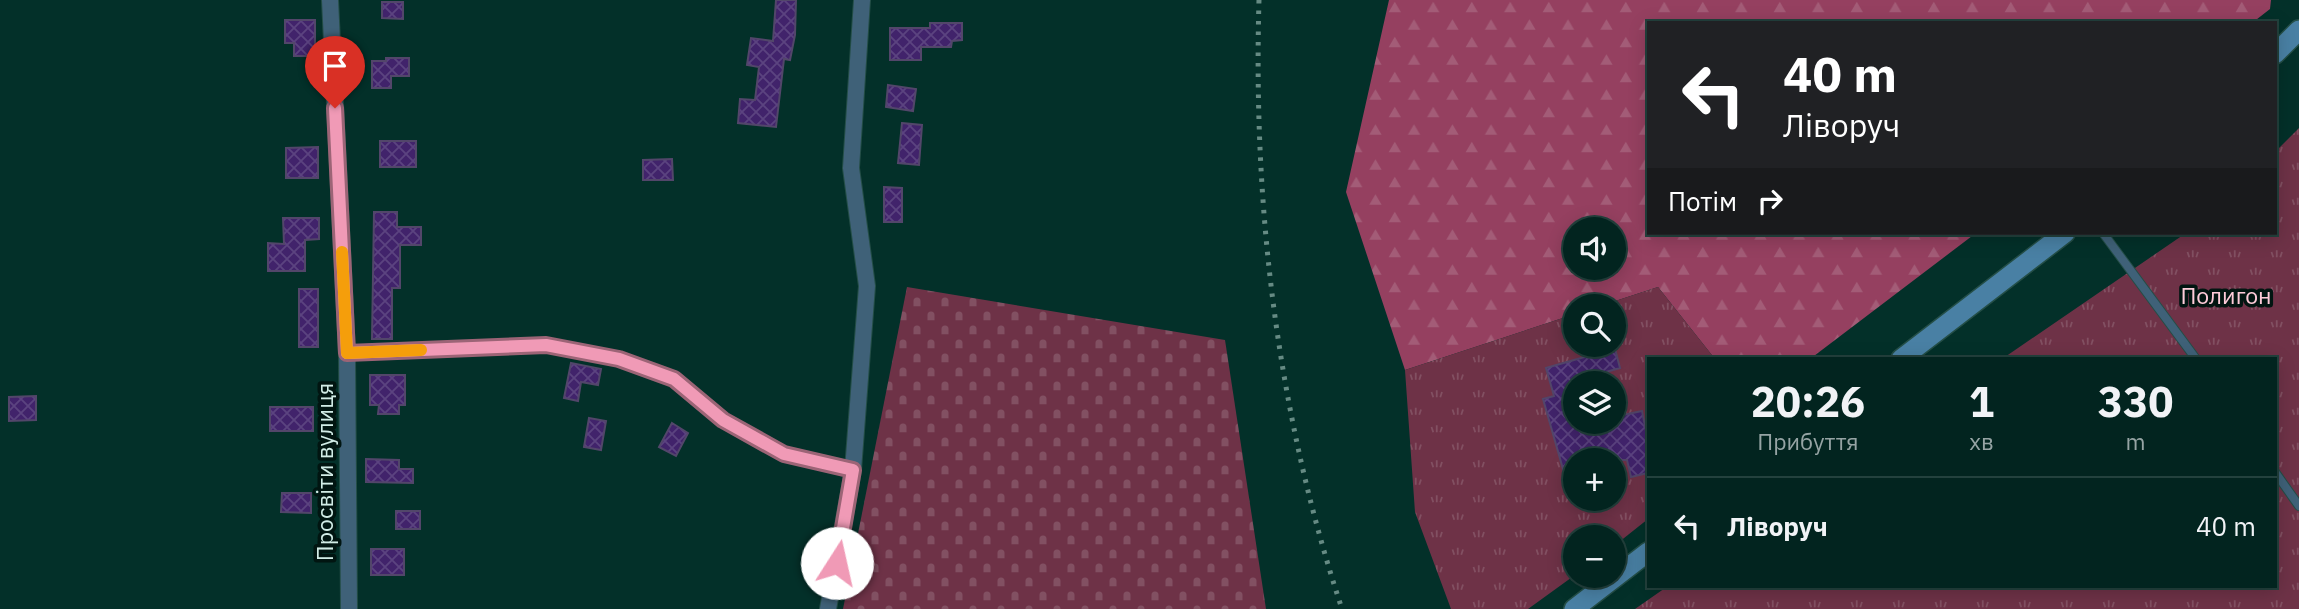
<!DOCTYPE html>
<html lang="uk">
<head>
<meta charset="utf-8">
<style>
	body { margin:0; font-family:"IBM Plex Sans",sans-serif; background:#10302c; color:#f1f3f6; height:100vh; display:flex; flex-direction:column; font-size:26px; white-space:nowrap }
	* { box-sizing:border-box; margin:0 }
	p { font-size:23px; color:#96a4a4 }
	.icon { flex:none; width:38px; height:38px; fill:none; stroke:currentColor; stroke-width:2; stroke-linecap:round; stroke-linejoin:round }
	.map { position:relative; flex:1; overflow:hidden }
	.sheet { position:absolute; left:1647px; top:357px; width:630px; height:231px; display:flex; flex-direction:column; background:#02241f; border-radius:0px; box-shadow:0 4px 18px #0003,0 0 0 2px #23413d }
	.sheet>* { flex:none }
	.top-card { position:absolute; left:1647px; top:21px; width:630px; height:214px; border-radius:0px; box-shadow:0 4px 18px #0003,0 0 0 2px #23413d; background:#202124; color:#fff; overflow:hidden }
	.buttons { position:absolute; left:1563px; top:217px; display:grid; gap:14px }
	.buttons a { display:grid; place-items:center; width:63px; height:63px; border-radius:50%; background:#02241f; box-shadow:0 4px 18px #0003,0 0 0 2px #23413d; font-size:35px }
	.pin { position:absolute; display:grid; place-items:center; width:60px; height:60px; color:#fff; margin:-72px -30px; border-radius:50% 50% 50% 0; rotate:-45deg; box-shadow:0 0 7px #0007 }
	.pin .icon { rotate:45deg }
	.me { position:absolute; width:77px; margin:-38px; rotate:10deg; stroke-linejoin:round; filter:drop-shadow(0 0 5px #0008) }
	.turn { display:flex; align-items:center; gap:24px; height:147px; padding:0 21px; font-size:32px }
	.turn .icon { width:91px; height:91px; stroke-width:2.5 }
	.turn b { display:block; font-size:49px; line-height:60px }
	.then { display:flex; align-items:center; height:66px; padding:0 21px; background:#0003; gap:14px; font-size:26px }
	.eta { display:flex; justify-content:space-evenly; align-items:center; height:119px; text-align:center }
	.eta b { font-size:42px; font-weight:800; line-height:49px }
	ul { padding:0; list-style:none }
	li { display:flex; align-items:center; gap:21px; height:98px; padding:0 21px; border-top:2px solid #23413d }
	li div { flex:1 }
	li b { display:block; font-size:26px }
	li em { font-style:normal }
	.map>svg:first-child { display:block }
	.forest { fill:url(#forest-firs); fill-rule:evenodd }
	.cemetery { fill:url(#cemetery-stones) }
	.park { fill:url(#park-tufts); fill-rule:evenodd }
	.building { fill:url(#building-cross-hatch); stroke:#52466a; stroke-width:2 }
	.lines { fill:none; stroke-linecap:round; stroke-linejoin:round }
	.service-casing { stroke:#244e47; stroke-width:10 }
	.minor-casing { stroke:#244e47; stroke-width:18 }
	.secondary-casing { stroke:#244e47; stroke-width:22 }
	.service { stroke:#3f6178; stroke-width:8 }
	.minor { stroke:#3f6178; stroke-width:16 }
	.secondary { stroke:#4980a4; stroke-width:19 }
	.rail { stroke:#668b84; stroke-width:5; stroke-dasharray:3.5 7; stroke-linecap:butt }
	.route-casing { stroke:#9c6476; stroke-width:18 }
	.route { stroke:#f09ab6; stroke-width:12 }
	.slow { stroke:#f59e0b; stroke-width:12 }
	.labels { text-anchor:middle; stroke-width:7; stroke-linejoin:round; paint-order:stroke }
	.park-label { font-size:23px; fill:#fdcbd9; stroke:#011511 }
	.street-label { font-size:23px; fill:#d1ece6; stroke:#011511 }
</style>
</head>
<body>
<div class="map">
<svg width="2299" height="609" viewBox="0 0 2299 609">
	<defs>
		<pattern id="forest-firs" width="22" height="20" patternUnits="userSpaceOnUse" patternTransform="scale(1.75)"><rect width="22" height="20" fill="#954060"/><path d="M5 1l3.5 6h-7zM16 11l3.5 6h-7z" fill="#a35c77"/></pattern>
		<pattern id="cemetery-stones" width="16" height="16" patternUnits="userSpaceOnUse" patternTransform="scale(1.75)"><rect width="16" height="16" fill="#6e3247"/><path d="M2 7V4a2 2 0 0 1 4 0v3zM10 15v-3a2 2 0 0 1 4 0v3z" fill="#825062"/></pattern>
		<pattern id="park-tufts" width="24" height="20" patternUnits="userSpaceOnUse" patternTransform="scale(1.75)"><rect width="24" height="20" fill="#6e3247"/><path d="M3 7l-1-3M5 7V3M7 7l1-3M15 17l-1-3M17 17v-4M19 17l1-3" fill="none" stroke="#825062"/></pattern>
		<pattern id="building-cross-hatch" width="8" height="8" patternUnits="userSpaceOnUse" patternTransform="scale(1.75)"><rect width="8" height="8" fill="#41236b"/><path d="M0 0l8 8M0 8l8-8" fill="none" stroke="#5b4380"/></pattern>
	</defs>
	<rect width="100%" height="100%" fill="#033029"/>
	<!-- forest -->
	<path class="forest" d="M 1389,0 L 2271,0 L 2270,9 L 2252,23 L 1648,23 L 1648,233 L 1976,233 L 1810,359 L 1715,359 L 1658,287 L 1600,306 L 1575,306 L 1575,314 L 1405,370 L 1346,192 ZM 1575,229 L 1614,229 L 1614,268 L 1575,268 Z"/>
	<!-- cemetery -->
	<path class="cemetery" d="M 907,287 L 1225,340 L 1266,609 L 843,609 Z"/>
	<!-- park -->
	<path class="park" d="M 2299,128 L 2299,609 L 1635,609 L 1668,586 L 2275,586 L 2275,359 L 2002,359 L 2186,233 L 2275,233 L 2275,152 Z
		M 1658,287 L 1715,359 L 1648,359 L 1648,519 L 1614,546 L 1614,537 L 1575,537 L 1575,575 L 1528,609 L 1451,609 L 1415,512 L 1405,370 L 1575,314 L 1575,345 L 1614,345 L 1614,306 L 1600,306 ZM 1575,383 L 1614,383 L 1614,422 L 1575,422 ZM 1575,460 L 1614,460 L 1614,499 L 1575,499 Z"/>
	<!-- building -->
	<path class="building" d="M 776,0 L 796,0 L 795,35 L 790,60 L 784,59 L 776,127 L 738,123 L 740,99 L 755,100 L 759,67 L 747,65 L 751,38 L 773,41 Z
		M 382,2 L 403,2 L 403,19 L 382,18 Z
		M 285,20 L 315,20 L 315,56 L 294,56 L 294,43 L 285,43 Z
		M 930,23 L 962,23 L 962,40 L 952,41 L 951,47 L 921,47 L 921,60 L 890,60 L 890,28 L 930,28 Z
		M 386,58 L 409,58 L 409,76 L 391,76 L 391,88 L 372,88 L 372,61 L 386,61 Z
		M 888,85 L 916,89 L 913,111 L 886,107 Z
		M 902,123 L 922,125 L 919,165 L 898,163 Z
		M 380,141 L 416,141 L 416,167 L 380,167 Z
		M 318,147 L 318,178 L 286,178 L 286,148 Z
		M 672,159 L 673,180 L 643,180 L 643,160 Z
		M 884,187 L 902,188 L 902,222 L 884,222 Z
		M 374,212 L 397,212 L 397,227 L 421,227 L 421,245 L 400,245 L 400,288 L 392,288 L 392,339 L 372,339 Z
		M 283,218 L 319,218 L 319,239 L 305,240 L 305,271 L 268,271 L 268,243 L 284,244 Z
		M 299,289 L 318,289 L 318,347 L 299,347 Z
		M 1593,345 L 1614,345 L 1620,368 L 1588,377 L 1589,383 L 1575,383 L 1575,422 L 1619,422 L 1618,416 L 1642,411 L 1648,441 L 1648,473 L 1631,477 L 1627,460 L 1575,460 L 1575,496 L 1571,497 L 1543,399 L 1554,396 L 1546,368 L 1595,354 Z
		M 571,363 L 601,369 L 598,385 L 581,382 L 578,401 L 564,398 Z
		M 370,375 L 405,375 L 405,405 L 399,405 L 399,414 L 378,414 L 379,405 L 370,405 Z
		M 36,396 L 36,420 L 9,421 L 9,397 Z
		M 270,407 L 313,407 L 313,431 L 270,431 Z
		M 589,418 L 606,421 L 601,450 L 584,447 Z
		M 672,423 L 688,433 L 676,456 L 659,447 Z
		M 366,459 L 399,460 L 399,469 L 413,469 L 413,483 L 366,482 Z
		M 282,493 L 311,493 L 311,513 L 281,512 Z
		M 396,511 L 420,511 L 420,529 L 396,529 Z
		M 371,549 L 404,549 L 404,575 L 371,575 Z"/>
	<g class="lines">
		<defs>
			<path id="service" d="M 2103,233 L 2196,359
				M 347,353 L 546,345 L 619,359 L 674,379 L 723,420 L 784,454 L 853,470
				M 2275,472 L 2299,506"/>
			<path id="minor" d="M 330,0 L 347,353 L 349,609
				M 828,609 L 853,470 L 867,286 L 851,168 L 862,0"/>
			<path id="secondary" d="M 2275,54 L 2299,30
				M 1901,359 L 2065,233
				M 1574,609 L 1648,552"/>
		</defs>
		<!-- service casing -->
		<use href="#service" class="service-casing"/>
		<!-- minor casing -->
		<use href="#minor" class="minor-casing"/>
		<!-- secondary casing -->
		<use href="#secondary" class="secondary-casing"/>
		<!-- service -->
		<use href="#service" class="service"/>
		<!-- minor -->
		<use href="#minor" class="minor"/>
		<!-- secondary -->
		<use href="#secondary" class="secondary"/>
		<!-- rail -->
		<path class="rail" d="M 1259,0 C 1253,206 1277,413 1342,609"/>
	</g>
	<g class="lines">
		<defs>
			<path id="route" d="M 335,108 L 347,353 L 546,345 L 619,359 L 674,379 L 723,420 L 784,454 L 853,470 L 837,563"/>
		</defs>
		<!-- route casing -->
		<use href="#route" class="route-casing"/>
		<!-- route -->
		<use href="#route" class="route"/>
		<!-- slow -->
		<path class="slow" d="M 342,252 L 347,353 L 421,350"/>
	</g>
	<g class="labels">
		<!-- park labels -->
		<g class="park-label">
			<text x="2226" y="304">Полигон</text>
		</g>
		<!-- street labels -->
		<g class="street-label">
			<text transform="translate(325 472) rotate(-90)" y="8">Просвіти вулиця</text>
		</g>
	</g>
</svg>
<div class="buttons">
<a><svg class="icon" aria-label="sound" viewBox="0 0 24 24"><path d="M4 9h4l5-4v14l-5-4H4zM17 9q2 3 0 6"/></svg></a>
<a><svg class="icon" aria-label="search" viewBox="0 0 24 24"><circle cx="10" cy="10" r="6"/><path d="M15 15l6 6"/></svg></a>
<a><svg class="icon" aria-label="layers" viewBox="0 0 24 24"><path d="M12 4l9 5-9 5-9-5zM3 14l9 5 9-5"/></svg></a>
<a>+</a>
<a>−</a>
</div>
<div class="pin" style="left:335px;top:108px;background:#d93025"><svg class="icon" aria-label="arrive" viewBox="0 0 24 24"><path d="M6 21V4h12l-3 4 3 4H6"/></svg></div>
<svg class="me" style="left:837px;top:563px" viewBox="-20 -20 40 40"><circle r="19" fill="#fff"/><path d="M0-13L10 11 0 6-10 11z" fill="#f09ab6"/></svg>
<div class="top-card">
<div class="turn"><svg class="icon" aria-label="left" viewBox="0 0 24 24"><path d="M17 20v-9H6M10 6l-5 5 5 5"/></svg><div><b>40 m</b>Ліворуч</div></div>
<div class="then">Потім<svg class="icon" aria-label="right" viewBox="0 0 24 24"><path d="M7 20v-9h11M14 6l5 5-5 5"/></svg></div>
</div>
<section class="sheet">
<div class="eta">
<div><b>20:26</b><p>Прибуття</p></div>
<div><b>1</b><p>хв</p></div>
<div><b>330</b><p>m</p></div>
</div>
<ul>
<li><svg class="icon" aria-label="left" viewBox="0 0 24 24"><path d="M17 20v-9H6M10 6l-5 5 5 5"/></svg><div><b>Ліворуч</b></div><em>40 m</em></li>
</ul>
</section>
</div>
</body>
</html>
